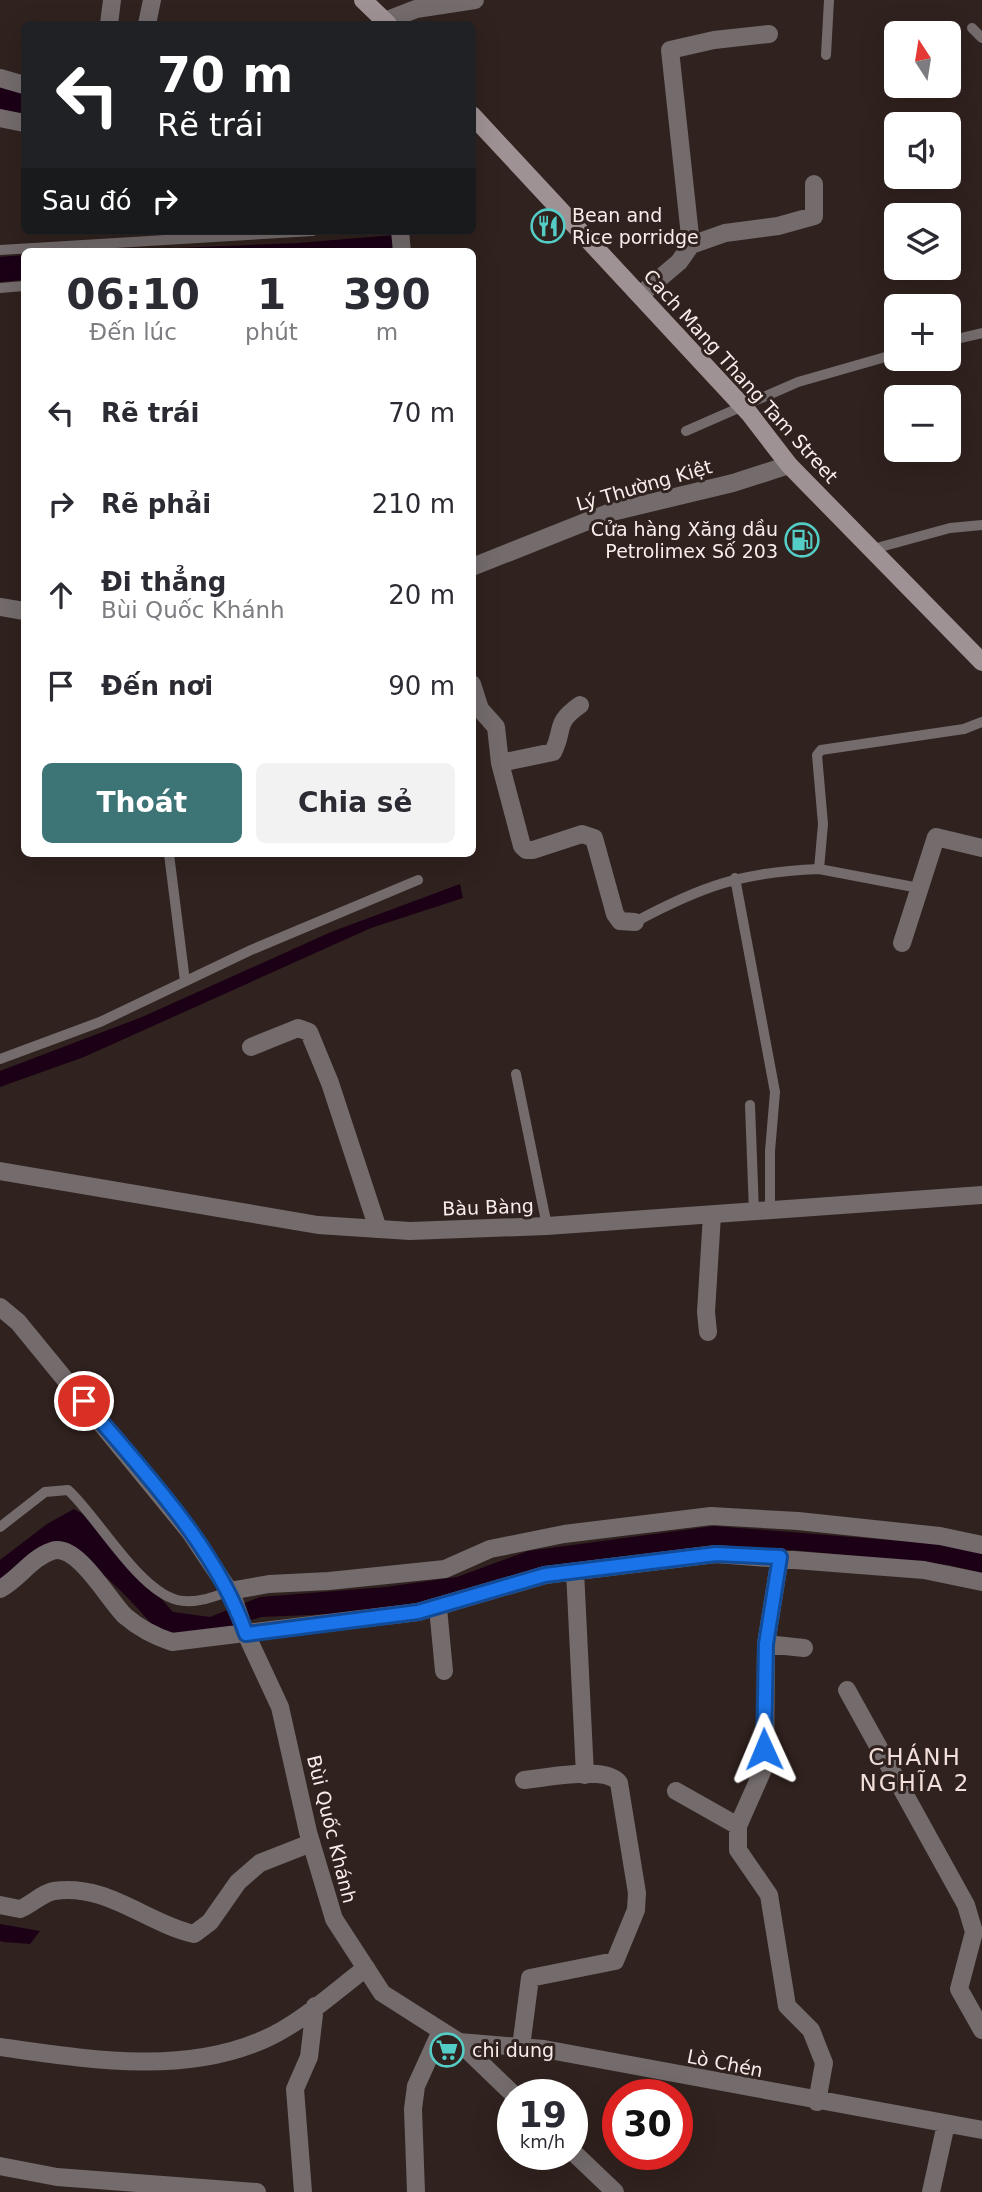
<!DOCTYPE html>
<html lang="vi">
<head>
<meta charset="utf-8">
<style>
	body { margin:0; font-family:"DejaVu Sans",sans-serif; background:#f2f2f3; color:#2b2b33; height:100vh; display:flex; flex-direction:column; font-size:26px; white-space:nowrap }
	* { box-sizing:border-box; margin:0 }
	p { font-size:23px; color:#7c7c81 }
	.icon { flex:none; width:38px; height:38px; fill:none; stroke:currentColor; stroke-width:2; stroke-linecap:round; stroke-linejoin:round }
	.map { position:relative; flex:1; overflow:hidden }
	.panel { position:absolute; left:21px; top:248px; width:455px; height:609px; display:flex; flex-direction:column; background:#fff; border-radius:10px; box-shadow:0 7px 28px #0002 }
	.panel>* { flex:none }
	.banner { position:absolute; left:21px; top:21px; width:455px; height:214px; border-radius:10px; box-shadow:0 7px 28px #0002; background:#202124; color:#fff; overflow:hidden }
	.needle { width:46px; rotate:348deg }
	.fabs { position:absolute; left:884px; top:21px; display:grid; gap:14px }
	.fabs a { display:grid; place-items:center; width:77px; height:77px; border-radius:10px; background:#fff; box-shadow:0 7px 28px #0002; font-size:35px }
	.speed { position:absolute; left:497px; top:2079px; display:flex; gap:14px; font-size:35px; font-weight:700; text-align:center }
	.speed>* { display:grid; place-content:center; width:91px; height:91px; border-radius:50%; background:#fff; box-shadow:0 7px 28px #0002; line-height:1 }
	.speed small { font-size:18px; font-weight:400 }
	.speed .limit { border:10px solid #d22; background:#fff; color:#111 }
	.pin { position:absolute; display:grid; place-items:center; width:60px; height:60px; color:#fff; margin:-30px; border:4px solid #fff; border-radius:50%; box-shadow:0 2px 7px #0007 }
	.me { position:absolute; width:77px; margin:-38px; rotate:359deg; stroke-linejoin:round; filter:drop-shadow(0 0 5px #0008) }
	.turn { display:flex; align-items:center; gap:24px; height:147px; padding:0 21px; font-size:32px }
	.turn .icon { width:91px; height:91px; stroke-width:2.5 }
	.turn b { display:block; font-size:49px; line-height:60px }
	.then { display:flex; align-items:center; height:66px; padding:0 21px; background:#0003; gap:14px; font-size:26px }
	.eta { display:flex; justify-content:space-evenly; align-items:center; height:119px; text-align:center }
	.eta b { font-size:42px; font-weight:700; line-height:49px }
	.primary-button { display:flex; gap:14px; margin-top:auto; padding:14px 21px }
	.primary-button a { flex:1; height:80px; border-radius:10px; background:#3d7476; color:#fff; font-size:28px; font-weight:700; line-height:80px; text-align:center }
	.primary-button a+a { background:#f2f2f3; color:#2b2b33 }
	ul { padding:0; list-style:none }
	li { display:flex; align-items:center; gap:21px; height:91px; padding:0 21px }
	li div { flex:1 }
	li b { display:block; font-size:26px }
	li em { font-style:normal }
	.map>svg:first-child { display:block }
	.water { fill:#1c0116 }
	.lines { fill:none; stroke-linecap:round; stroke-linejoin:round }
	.service { stroke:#736b6c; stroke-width:10 }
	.minor { stroke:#736b6c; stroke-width:18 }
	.tertiary { stroke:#736b6c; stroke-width:18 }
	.secondary { stroke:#9f9294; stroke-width:18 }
	.route-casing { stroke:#114b97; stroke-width:18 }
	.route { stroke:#1a73e8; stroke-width:12 }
	.labels { text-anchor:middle; stroke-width:6; stroke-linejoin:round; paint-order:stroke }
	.poi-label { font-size:19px; fill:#f7edea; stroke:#30221e; text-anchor:start }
	.street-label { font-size:19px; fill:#f7edea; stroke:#30221e }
	.quarter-label { font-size:23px; letter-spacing:2px; fill:#f3dfd9; stroke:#30221e }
</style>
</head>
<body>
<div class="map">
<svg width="982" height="2192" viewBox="0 0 982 2192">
	<rect width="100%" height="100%" fill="#30221e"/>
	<!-- water -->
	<path class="water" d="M 0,83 L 24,90 L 24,113 L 0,110 Z
		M 395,235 L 393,252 L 77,252 L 298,243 Z
		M 24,255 L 24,280 L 0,282 L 0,257 Z
		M 460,884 L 463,898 L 371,928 L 84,1057 L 0,1087 L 0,1071 L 142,1017 L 331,932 Z
		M 74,1509 L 88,1517 L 173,1612 L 210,1617 L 260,1597 L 386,1587 L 457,1577 L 528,1551 L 714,1526 L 938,1544 L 982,1553 L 982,1573 L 949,1565 L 793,1550 L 706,1548 L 478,1594 L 356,1613 L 261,1617 L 194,1638 L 163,1637 C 131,1600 102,1567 58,1545 L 0,1581 L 0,1560 L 47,1524 Z
		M 0,1924 L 40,1931 L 30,1944 L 4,1942 L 0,1941 Z"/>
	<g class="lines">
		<!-- service -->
		<path class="service" d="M 972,28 L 982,38
			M 826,55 L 829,0
			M 0,250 L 313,231
			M 0,288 L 24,286
			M 948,341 L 982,333
			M 686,431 L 798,382 L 896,354
			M 873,549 L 950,528 L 982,525
			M 169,854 L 185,981
			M 819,869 L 919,888
			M 735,878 L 775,1092 L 770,1151 L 770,1211
			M 635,922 C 702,886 742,872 819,869 L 823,824 L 817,755 L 821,750 L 964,729 L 982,722
			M 0,1059 L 100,1022 L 251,950 L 418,880
			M 516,1074 L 547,1226
			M 750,1105 L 754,1212
			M 0,1527 L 45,1492 L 68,1490 C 97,1516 138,1590 177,1600 C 193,1604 215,1597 229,1591"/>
		<!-- minor -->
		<path class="minor" d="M 109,24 L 112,0
			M 147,24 L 152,0
			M 385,24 L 385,21 L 416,9 L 475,0
			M 0,78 L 24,85
			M 0,118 L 24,123
			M 400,231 L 402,252
			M 691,245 L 670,50 L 714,40 L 769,34
			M 640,295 L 679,262 L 691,245 L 725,233 L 778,226 L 814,216 L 814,184
			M 472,567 L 608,513 L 733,483 L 789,465
			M 0,607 L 24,611
			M 472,684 L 480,709 L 496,727 L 500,763 L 522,846 L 526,850 L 533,850 L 582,834 L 594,838 L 615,914 L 620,921 L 635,922
			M 500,763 L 553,752 C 565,729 553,724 580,705
			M 902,943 L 936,837 L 982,848
			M 251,1047 L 298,1028 L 309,1032 L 330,1083 L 378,1229
			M 708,1332 L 706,1312 L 712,1215
			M 575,1571 L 585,1775
			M 0,1589 C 19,1579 31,1558 52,1551 C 77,1542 109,1601 125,1616 C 140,1629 154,1636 172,1642 L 418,1612 L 545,1575 L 716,1554 L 924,1570 L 982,1582
			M 229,1591 L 269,1584 L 329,1581 L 445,1569 L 490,1549 L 564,1534 L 711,1516 L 798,1521 L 940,1536 L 982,1545
			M 438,1608 L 444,1671
			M 766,1644 L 780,1557
			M 847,1690 L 966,1905 L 974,1932 L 959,1989 L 982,2030
			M 676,1791 L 738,1826 L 738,1850 L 769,1895 L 787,2006 L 811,2030 L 824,2063 L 817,2102
			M 738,1826 L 765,1765 L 766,1644 L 804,1648
			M 0,1905 L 20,1909 C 31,1905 42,1893 54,1891 C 107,1883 146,1923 194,1934 L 210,1922 L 238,1882 L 260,1863 L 311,1843
			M 459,2042 L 544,2049 L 982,2130
			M 0,2047 C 86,2059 183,2076 265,2039 C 301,2023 334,1992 366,1968
			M 521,2047 L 530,1978 L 615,1961 L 636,1910 L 637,1893 L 619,1783 C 606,1765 546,1778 524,1780
			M 0,2166 L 57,2177 L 257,2192
			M 303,2192 L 295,2089 L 309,2057 L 315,2006
			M 416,2192 L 413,2109 L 416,2086 L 441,2031
			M 931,2192 L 946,2124"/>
		<!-- tertiary -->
		<path class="tertiary" d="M 0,1171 L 318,1225 L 410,1231 L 547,1226 L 982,1195
			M 0,1307 L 18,1322 L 190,1532 L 232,1595 L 246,1634 L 280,1707 L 308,1832 L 334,1919 L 382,1993 L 459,2042 L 514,2095
			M 572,2151 L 615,2192"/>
		<!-- secondary -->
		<path class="secondary" d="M 363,0 L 388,24
			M 472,115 L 749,413 L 789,465 L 982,662"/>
	</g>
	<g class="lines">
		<defs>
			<path id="route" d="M 84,1401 C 143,1472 215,1545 246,1634 L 418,1612 L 545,1575 L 716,1554 L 780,1557 L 766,1644 L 764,1749"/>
		</defs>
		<!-- route casing -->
		<use href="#route" class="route-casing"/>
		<!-- route -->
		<use href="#route" class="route"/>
	</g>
	<!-- icons -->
	<defs>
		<symbol id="restaurant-ring" viewBox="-11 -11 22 22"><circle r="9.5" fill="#30221e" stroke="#54cdc7" stroke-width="1.5"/><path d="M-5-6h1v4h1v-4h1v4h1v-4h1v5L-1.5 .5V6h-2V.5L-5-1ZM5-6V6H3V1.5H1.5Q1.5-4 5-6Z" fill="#54cdc7"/></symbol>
		<symbol id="fuel-ring" viewBox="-11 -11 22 22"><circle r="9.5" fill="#30221e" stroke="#54cdc7" stroke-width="1.5"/><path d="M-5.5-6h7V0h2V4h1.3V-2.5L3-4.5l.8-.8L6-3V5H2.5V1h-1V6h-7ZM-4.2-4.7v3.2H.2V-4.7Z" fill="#54cdc7"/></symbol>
		<symbol id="supermarket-ring" viewBox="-11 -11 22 22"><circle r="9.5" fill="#30221e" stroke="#54cdc7" stroke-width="1.5"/><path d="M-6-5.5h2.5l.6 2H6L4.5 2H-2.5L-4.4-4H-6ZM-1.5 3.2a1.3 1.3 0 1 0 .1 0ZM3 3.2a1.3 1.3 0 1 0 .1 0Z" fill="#54cdc7"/></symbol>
	</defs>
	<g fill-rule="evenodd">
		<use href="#restaurant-ring" x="529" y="207" width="38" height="38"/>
		<use href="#fuel-ring" x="783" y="521" width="38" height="38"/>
		<use href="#supermarket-ring" x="428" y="2031" width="38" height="38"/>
	</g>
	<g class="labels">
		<!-- poi labels -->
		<g class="poi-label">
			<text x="572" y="222">Bean and<tspan x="572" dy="22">Rice porridge</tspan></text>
			<text x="778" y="536" text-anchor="end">Cửa hàng Xăng dầu<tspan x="778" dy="22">Petrolimex Số 203</tspan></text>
			<text x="472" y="2057">chi dung</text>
		</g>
		<!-- street labels -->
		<g class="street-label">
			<text transform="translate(741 376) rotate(48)" y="7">Cach Mang Thang Tam Street</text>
			<text transform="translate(644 485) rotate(-16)" y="7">Lý Thường Kiệt</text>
			<text transform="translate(488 1207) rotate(-2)" y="7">Bàu Bàng</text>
			<text transform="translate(332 1829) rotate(76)" y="7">Bùi Quốc Khánh</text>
			<text transform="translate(725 2063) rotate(11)" y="7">Lò Chén</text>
		</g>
		<!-- quarter labels -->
		<g class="quarter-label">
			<text x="915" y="1765">CHÁNH<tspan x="915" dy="26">NGHĨA 2</tspan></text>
		</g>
	</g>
</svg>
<div class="fabs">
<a><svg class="needle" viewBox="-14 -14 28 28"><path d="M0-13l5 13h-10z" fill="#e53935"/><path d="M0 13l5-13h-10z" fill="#7c7c81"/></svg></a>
<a><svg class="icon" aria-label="sound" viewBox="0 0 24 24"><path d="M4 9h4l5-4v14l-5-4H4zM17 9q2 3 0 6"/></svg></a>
<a><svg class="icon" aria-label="layers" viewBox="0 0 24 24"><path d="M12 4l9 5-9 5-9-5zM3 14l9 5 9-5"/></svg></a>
<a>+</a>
<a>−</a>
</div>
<div class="speed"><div>19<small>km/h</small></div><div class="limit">30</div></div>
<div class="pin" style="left:84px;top:1401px;background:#d93025"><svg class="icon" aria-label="arrive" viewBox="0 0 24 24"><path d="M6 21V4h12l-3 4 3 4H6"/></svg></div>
<svg class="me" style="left:764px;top:1749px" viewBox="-20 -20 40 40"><path d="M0-17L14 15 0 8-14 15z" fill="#1a73e8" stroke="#fff" stroke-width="4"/></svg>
<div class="banner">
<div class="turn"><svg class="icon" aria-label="left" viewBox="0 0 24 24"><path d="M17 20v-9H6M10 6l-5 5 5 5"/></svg><div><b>70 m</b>Rẽ trái</div></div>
<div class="then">Sau đó<svg class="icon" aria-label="right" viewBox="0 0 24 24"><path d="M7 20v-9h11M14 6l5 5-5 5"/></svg></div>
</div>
<section class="panel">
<div class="eta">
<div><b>06:10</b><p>Đến lúc</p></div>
<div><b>1</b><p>phút</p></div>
<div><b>390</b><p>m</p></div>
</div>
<ul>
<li><svg class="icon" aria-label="left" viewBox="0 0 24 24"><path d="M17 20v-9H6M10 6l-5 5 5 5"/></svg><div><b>Rẽ trái</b></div><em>70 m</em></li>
<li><svg class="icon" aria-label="right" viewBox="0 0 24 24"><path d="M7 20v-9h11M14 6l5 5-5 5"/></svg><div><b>Rẽ phải</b></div><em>210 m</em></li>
<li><svg class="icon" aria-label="ahead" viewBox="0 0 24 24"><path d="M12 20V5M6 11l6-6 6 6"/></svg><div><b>Đi thẳng</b><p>Bùi Quốc Khánh</p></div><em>20 m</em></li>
<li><svg class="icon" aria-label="arrive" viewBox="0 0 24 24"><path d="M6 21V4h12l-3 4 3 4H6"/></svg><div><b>Đến nơi</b></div><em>90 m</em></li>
</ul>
<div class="primary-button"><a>Thoát</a><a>Chia sẻ</a></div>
</section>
</div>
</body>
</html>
